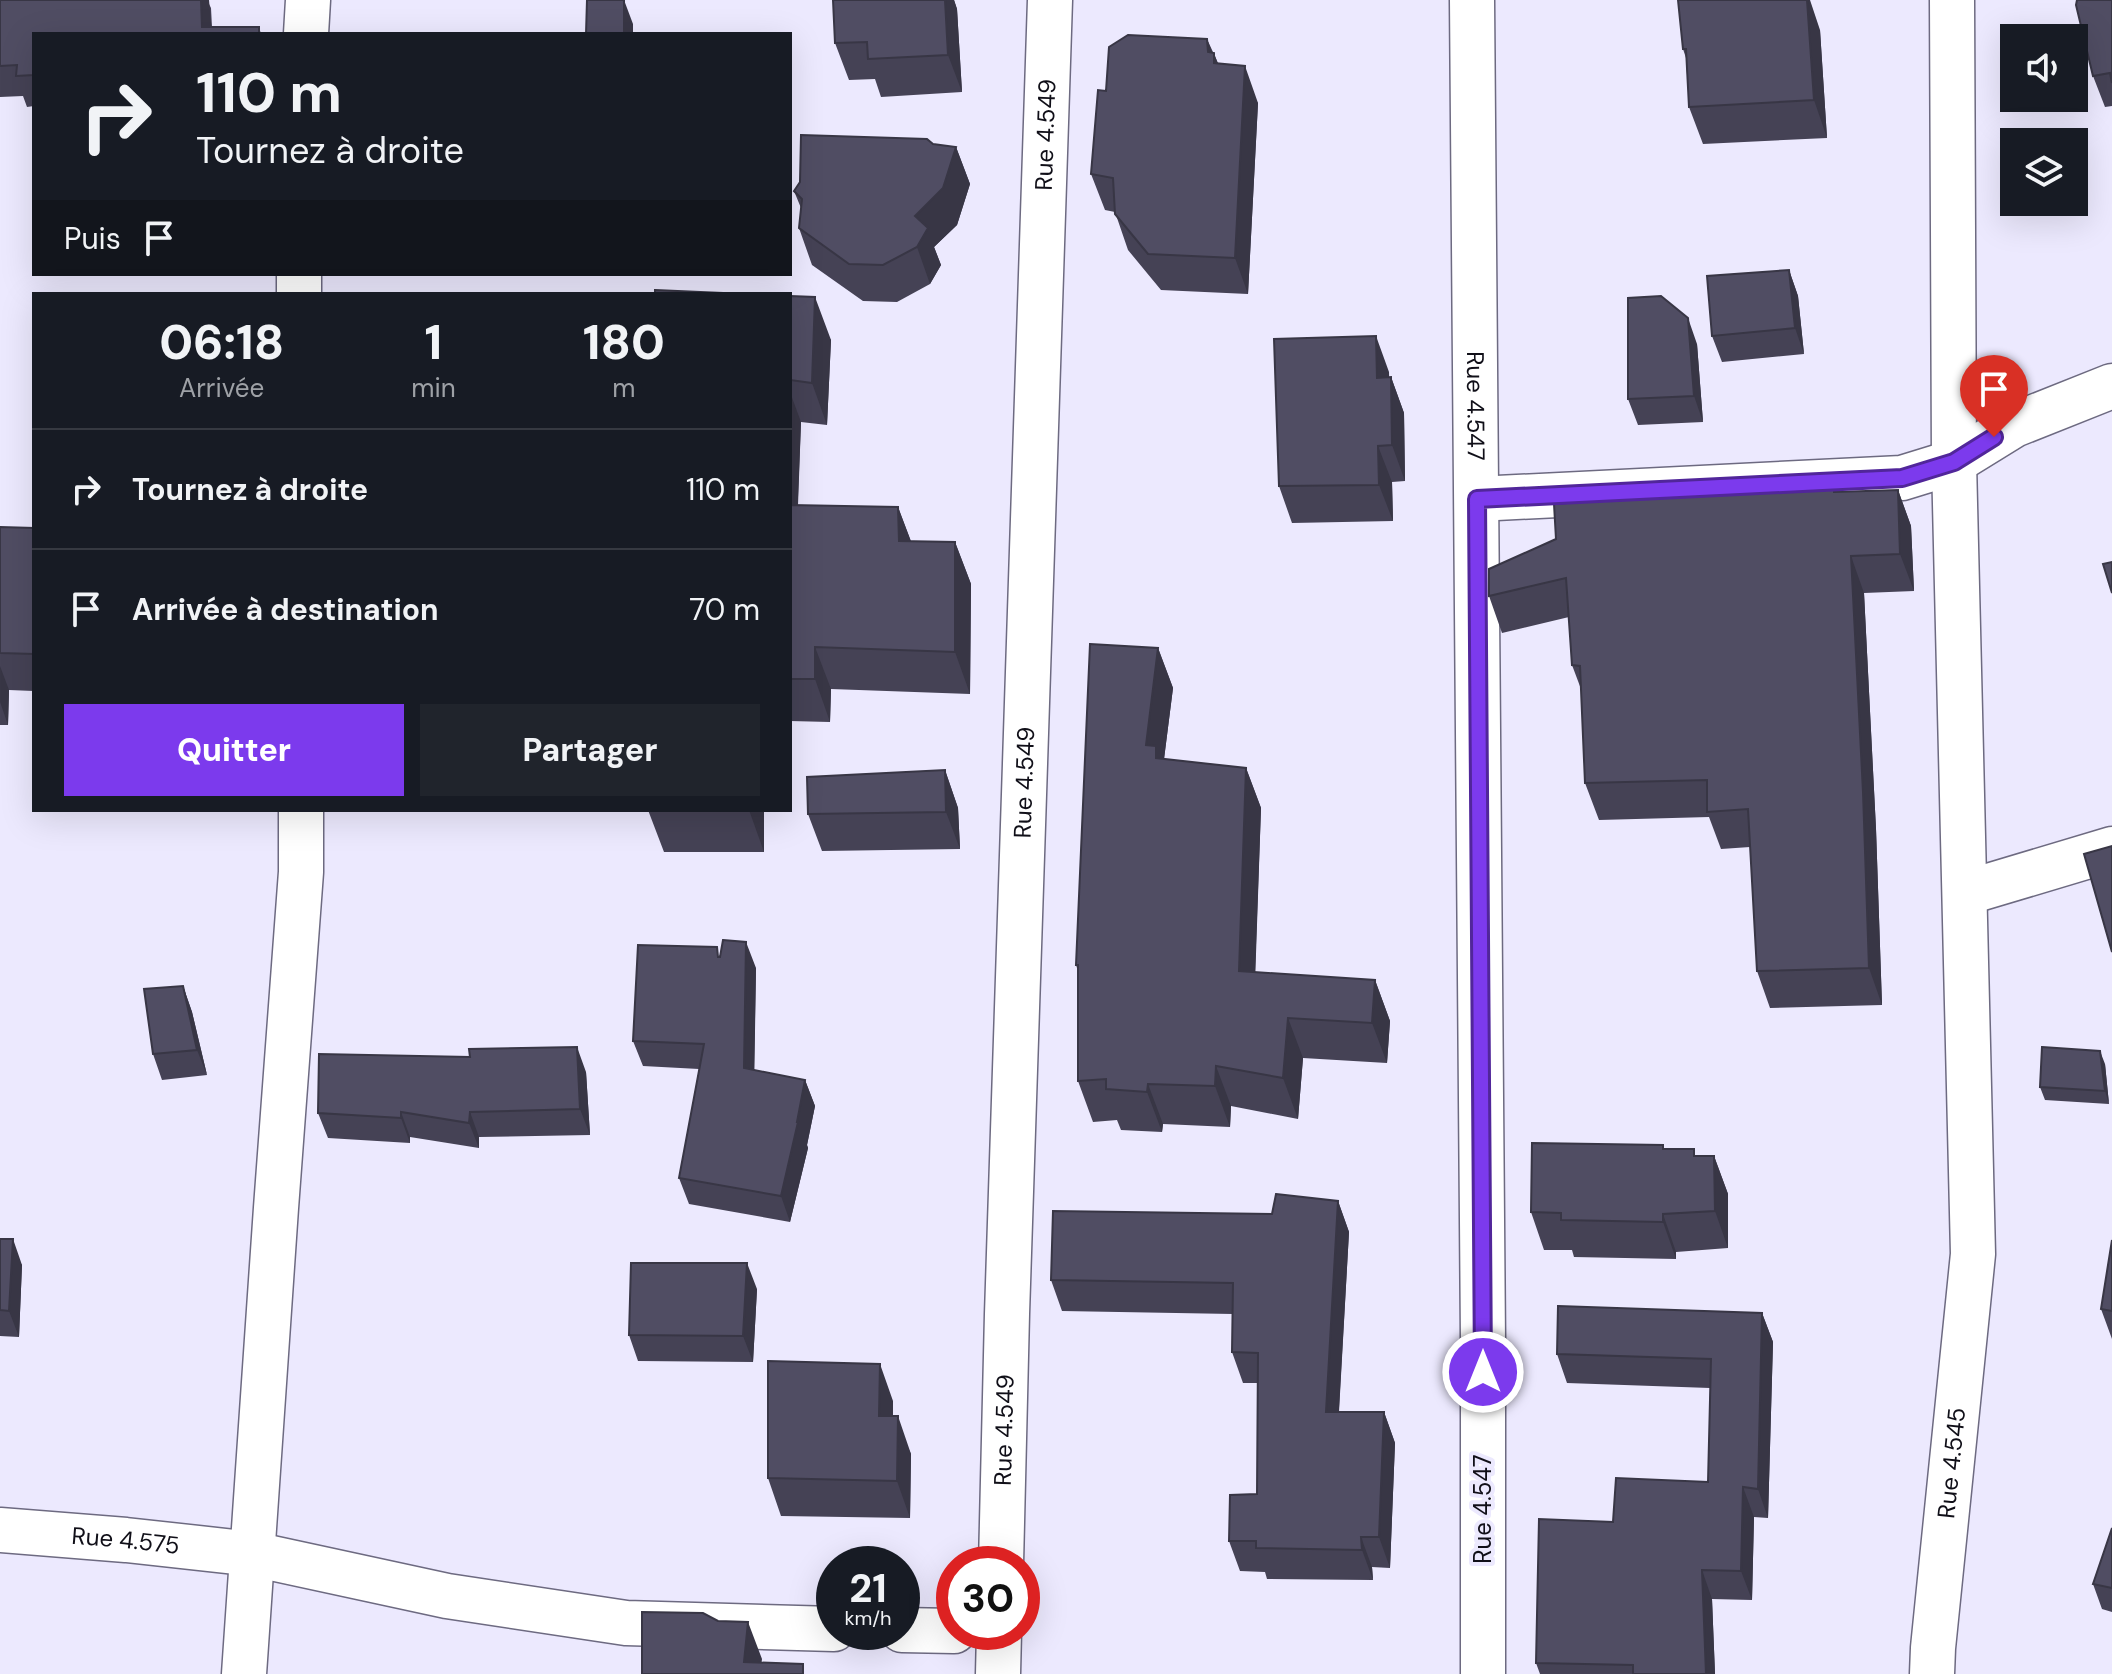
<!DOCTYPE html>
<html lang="fr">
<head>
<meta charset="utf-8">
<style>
	body { margin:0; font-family:"DM Sans",sans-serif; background:#20242c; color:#f1f3f6; height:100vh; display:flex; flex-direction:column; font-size:30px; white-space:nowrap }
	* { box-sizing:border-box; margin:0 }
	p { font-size:26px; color:#9ea1a6 }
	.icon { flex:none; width:44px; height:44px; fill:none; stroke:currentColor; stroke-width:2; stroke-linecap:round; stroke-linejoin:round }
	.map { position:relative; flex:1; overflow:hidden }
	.panel { position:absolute; left:32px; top:292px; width:760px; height:520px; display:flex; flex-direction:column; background:#171b24; border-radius:0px; box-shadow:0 8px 32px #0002 }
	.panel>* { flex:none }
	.banner { position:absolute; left:32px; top:32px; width:760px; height:244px; border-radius:0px; box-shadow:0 8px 32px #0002; background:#171b24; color:#f1f3f6; overflow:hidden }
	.buttons { position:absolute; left:2000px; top:24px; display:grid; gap:16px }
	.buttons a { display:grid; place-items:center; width:88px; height:88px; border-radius:0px; background:#171b24; box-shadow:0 8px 32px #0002; font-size:40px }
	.speed { position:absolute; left:816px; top:1546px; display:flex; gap:16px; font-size:40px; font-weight:700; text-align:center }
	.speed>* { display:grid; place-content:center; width:104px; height:104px; border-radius:50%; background:#171b24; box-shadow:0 8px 32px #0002; line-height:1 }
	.speed small { font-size:20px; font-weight:400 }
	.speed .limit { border:12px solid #d22; background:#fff; color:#111 }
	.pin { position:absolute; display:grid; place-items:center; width:68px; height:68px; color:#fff; margin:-82px -34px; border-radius:50% 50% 50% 0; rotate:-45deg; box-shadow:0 0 8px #0007 }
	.pin .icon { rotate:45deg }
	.me { position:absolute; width:88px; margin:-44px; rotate:0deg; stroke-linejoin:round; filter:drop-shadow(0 0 6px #0008) }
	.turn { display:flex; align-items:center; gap:28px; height:168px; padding:0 32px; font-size:36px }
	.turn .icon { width:104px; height:104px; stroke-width:2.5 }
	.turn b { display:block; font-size:56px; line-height:68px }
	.then { display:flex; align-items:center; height:76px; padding:0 32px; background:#0003; gap:16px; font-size:30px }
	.eta { display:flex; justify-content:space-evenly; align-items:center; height:136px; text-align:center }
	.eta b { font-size:48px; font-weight:800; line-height:56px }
	.action { display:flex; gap:16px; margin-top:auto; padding:16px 32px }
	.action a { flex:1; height:92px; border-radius:0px; background:#7c3aed; color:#fff; font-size:32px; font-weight:800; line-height:92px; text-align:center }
	.action a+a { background:#20242c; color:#f1f3f6 }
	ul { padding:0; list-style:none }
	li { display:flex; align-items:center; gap:24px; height:120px; padding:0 32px; border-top:2px solid #363941 }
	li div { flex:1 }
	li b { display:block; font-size:30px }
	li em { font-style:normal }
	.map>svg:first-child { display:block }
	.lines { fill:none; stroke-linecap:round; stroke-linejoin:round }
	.street-casing { stroke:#6d6a81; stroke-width:47 }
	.street { stroke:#fff; stroke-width:44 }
	.wall { fill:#454255 }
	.shaded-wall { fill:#383645 }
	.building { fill:#504d63; stroke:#383645; stroke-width:2 }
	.route-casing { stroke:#51269a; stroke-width:20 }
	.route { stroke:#7c3aed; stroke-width:14 }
	.labels { text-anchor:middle; stroke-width:8; stroke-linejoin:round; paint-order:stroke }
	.street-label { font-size:24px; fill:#100f18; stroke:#ece9fe }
</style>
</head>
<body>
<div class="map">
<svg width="2112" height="1674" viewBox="0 0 2112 1674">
	<rect width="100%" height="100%" fill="#ece9fe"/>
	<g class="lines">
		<defs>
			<g id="street">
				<path id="s1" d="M 1472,0 L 1483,1342 L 1483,1674"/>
				<path d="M 306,34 L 308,0"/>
				<path d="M 299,274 L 299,294"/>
				<path d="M 1477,499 L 1902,478 L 1954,462 L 2014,425 L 2112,386"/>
				<path d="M 1965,893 L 2112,849"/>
				<path id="s2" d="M 0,1530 L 126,1540 L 253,1554 L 447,1596 L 626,1623 L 834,1629"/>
				<path id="s3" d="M 1001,1564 L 1007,1314 L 1050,0"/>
				<path d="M 902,1630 L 954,1631"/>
				<path d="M 244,1674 L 276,1208 L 301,872 L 301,810"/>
				<path d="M 998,1674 L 999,1632"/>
				<path id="s4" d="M 1932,1674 L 1933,1648 L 1973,1254 L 1954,462 L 1952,0"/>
			</g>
		</defs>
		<!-- street casing -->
		<use href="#street" class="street-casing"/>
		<!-- street -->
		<use href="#street" class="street"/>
	</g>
	<!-- wall -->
	<path class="wall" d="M 0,0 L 209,4 L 211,8 L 212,27 L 259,27 L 261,34 L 34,34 L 34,106 L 27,107 L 23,96 L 0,97 Z
		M 833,0 L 954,0 L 957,9 L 962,92 L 881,97 L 875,79 L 849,80 L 835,43 Z
		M 2112,0 L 2112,106 L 2105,107 L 2093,76 Z
		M 1820,30 L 1827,138 L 1703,144 L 1689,107 L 1686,58 L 1683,49 Z
		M 1207,39 L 1218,63 L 1258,103 L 1248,294 L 1161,290 L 1128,250 L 1115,212 L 1105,210 L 1091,174 Z
		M 933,144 L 956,147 L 970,184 L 957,225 L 934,247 L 941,265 L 930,284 L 897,302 L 863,301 L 812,265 L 799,228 L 801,208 L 794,191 Z
		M 1789,270 L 1798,296 L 1804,354 L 1722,362 L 1712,336 Z
		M 790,296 L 831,340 L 827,425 L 801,422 L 798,505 L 898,507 L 911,542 L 955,542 L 971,584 L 970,694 L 831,689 L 830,722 L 790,721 Z
		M 1697,344 L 1703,422 L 1638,425 L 1628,399 Z
		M 1389,372 L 1389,377 L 1391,377 L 1404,413 L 1405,481 L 1392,482 L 1393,521 L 1292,523 L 1279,486 Z
		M 1898,490 L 1911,526 L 1914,591 L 1864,593 L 1876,829 L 1882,1005 L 1770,1008 L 1757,971 L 1750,847 L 1721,849 L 1709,817 L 1599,820 L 1585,783 L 1581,689 L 1572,665 L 1569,617 L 1502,633 L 1489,596 L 1837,492 Z
		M 0,527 L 34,528 L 34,691 L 9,690 L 8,725 L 0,725 Z
		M 1158,648 L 1173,688 L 1164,759 L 1246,768 L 1261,808 L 1255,972 L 1375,980 L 1390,1021 L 1387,1063 L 1303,1058 L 1298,1119 L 1231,1106 L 1230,1127 L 1163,1124 L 1162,1132 L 1121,1130 L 1117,1120 L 1093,1122 L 1078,1081 L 1078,971 L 1076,965 Z
		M 945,770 L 958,808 L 960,849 L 822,851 L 808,814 Z
		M 648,810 L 764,810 L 764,852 L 664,852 Z
		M 720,955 L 756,968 L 754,1070 L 805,1080 L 815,1106 L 807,1145 L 808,1148 L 790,1222 L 689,1204 L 679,1178 L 699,1069 L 643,1066 L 633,1041 Z
		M 183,986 L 192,1012 L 207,1075 L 162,1080 L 153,1054 Z
		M 2105,1064 L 2109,1104 L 2045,1100 L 2040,1087 Z
		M 586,1072 L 590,1135 L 479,1137 L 479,1148 L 410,1137 L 410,1143 L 328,1138 L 318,1113 Z
		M 1664,1149 L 1697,1156 L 1714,1156 L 1728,1194 L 1728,1248 L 1676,1252 L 1676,1259 L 1574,1257 L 1572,1250 L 1544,1250 L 1531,1212 Z
		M 1338,1201 L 1349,1232 L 1339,1412 L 1384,1412 L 1395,1443 L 1390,1568 L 1372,1567 L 1373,1580 L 1267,1579 L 1265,1572 L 1240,1571 L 1229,1541 L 1257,1494 L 1258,1383 L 1243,1383 L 1232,1352 L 1233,1314 L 1062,1311 L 1051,1280 L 1272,1214 Z
		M 0,1239 L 22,1265 L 19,1337 L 0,1336 Z
		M 2112,1240 L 2112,1339 L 2101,1309 Z
		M 757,1289 L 753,1362 L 638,1361 L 629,1335 Z
		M 1762,1313 L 1773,1342 L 1768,1518 L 1754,1517 L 1752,1600 L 1712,1599 L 1715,1674 L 1540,1674 L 1536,1663 L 1613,1522 L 1708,1482 L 1710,1388 L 1567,1383 L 1557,1354 Z
		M 893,1401 L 893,1416 L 911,1454 L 910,1518 L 781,1516 L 768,1478 Z
		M 2112,1528 L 2112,1612 L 2102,1609 L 2093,1584 Z"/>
	<!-- shaded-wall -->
	<path class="shaded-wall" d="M 201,0 L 209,0 L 212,34 L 202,27 Z
		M 624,0 L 633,24 L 633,34 L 624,34 Z
		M 945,0 L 954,0 L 957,9 L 962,92 L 948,55 Z
		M 1807,0 L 1810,0 L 1820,30 L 1827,138 L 1814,100 Z
		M 1207,39 L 1214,57 L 1214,53 L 1227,89 L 1208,52 Z
		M 1245,66 L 1258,103 L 1248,294 L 1235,258 Z
		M 956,147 L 970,184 L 957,225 L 934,247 L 941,265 L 930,284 L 917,247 L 915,216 Z
		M 1789,270 L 1798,296 L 1804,354 L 1795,328 Z
		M 815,297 L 831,340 L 827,425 L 812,383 Z
		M 1688,318 L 1697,344 L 1703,422 L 1694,396 Z
		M 1376,336 L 1389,372 L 1390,414 L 1377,378 Z
		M 1391,377 L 1404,413 L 1405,481 L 1392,445 Z
		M 790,392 L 801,422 L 796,547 L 790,531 Z
		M 1378,446 L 1392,482 L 1393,521 L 1379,485 Z
		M 1898,490 L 1911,526 L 1914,591 L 1900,554 Z
		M 898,507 L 914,549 L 899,541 Z
		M 955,542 L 971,584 L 970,694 L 955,652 Z
		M 1851,556 L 1864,593 L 1876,829 L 1882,1005 L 1869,968 Z
		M 815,647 L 831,689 L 830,722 L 815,679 Z
		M 1158,648 L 1173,688 L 1163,767 L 1146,745 Z
		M 0,666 L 9,690 L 8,725 L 0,702 Z
		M 1246,768 L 1261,808 L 1254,1012 L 1239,971 Z
		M 945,770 L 958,808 L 960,849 L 946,812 Z
		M 749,810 L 764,810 L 764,852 Z
		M 746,942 L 756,968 L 754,1094 L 744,1068 Z
		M 1375,980 L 1390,1021 L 1387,1063 L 1372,1023 Z
		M 183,986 L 192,1012 L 207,1075 L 197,1050 Z
		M 1288,1018 L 1303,1058 L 1298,1119 L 1283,1078 Z
		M 577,1047 L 586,1072 L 590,1135 L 580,1109 Z
		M 2100,1051 L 2105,1064 L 2109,1104 L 2105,1091 Z
		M 1216,1066 L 1231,1106 L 1230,1127 L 1215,1086 Z
		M 805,1080 L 815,1106 L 807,1145 L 808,1148 L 790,1222 L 781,1196 Z
		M 1148,1084 L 1163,1124 L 1162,1132 L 1147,1092 Z
		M 401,1112 L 410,1137 L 410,1143 L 401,1118 Z
		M 470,1112 L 479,1137 L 479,1148 L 469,1123 Z
		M 1714,1156 L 1728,1194 L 1728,1248 L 1715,1211 Z
		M 1338,1201 L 1349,1232 L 1337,1443 L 1326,1412 Z
		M 1663,1214 L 1676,1252 L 1676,1259 L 1663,1222 Z
		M 13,1239 L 22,1265 L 19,1337 L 9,1311 Z
		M 747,1263 L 757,1289 L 753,1362 L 743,1336 Z
		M 1762,1313 L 1773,1342 L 1768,1518 L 1758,1489 Z
		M 880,1364 L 893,1401 L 892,1453 L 879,1416 Z
		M 1384,1412 L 1395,1443 L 1390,1568 L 1379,1537 Z
		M 898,1416 L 911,1454 L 910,1518 L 897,1481 Z
		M 1743,1487 L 1754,1517 L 1752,1600 L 1741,1571 Z
		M 1361,1537 L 1372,1567 L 1373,1580 L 1362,1550 Z
		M 1702,1570 L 1712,1599 L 1715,1674 L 1706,1674 Z
		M 748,1622 L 762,1659 L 760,1674 L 744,1662 Z"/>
	<!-- building -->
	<path class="building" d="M 0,0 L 201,0 L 202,27 L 259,27 L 259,34 L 34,34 L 34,75 L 16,76 L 17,65 L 0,66 Z
		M 587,0 L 624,0 L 624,34 L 586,34 Z
		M 833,0 L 945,0 L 948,55 L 868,59 L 867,42 L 835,43 Z
		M 1678,0 L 1807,0 L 1814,100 L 1689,107 L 1686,49 L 1683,49 Z
		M 2077,0 L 2112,0 L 2112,83 L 2110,73 L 2093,76 L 2076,5 Z
		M 1128,35 L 1207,39 L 1208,52 L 1214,53 L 1214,63 L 1245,66 L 1235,258 L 1148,254 L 1115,214 L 1113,178 L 1091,174 L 1098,90 L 1106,91 L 1109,47 Z
		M 801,135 L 927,139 L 933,144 L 956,147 L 943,188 L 915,216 L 928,228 L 917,247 L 883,265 L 849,264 L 799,228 L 802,199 L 794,191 L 800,182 Z
		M 1789,270 L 1795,328 L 1712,336 L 1707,276 Z
		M 655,290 L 746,294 L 655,294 Z
		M 790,296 L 815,297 L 812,383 L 790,380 Z
		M 1661,296 L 1688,318 L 1694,396 L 1628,399 L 1628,298 Z
		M 1376,336 L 1377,378 L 1391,377 L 1392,445 L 1378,446 L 1379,485 L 1279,486 L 1274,339 Z
		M 1834,483 L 1834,492 L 1898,490 L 1900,554 L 1851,556 L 1863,792 L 1869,968 L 1757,971 L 1748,809 L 1707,812 L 1707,780 L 1585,783 L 1580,666 L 1572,665 L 1566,578 L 1489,596 L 1489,569 L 1556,539 L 1554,504 L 1620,499 L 1619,497 L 1713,492 L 1719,488 Z
		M 790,505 L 898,507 L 899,541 L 955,542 L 955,652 L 815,647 L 815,679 L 790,679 Z
		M 0,527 L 34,528 L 34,654 L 0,653 Z
		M 2112,562 L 2112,593 L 2103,564 Z
		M 1090,644 L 1158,648 L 1146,745 L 1156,746 L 1156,758 L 1246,768 L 1239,971 L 1375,980 L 1372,1023 L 1288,1018 L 1283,1078 L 1216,1066 L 1215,1086 L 1148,1084 L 1147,1092 L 1106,1089 L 1106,1079 L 1078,1081 L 1078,965 L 1076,965 Z
		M 945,770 L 946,812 L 808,814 L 807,777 Z
		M 2112,846 L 2112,952 L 2084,854 Z
		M 723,940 L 746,942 L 744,1068 L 805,1080 L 797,1122 L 798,1122 L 781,1196 L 679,1178 L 704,1044 L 633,1041 L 638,945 L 717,947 L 718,957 L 720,957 Z
		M 183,986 L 197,1050 L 153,1054 L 144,989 Z
		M 577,1047 L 580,1109 L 470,1112 L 469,1123 L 401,1112 L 401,1118 L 318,1113 L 319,1054 L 470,1057 L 469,1049 Z
		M 2042,1047 L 2100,1051 L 2105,1091 L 2040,1087 Z
		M 1532,1143 L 1663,1145 L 1663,1149 L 1694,1149 L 1694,1156 L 1714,1156 L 1715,1211 L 1663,1214 L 1663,1222 L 1561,1220 L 1561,1213 L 1531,1212 Z
		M 1276,1194 L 1338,1201 L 1326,1412 L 1384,1412 L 1379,1537 L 1361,1537 L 1362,1550 L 1256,1548 L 1256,1541 L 1229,1541 L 1230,1495 L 1257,1494 L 1258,1353 L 1232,1352 L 1233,1283 L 1051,1280 L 1053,1211 L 1272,1214 Z
		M 0,1239 L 13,1239 L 9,1311 L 0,1310 Z
		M 2112,1240 L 2112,1311 L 2101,1309 Z
		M 631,1263 L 747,1263 L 743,1336 L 629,1335 Z
		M 1558,1306 L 1762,1313 L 1758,1489 L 1743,1487 L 1741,1571 L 1702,1570 L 1706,1674 L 1633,1674 L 1633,1665 L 1536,1663 L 1539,1519 L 1613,1522 L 1616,1478 L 1708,1482 L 1711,1359 L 1557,1354 Z
		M 768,1361 L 880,1364 L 879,1416 L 898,1416 L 897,1481 L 768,1478 Z
		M 2112,1528 L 2112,1588 L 2093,1584 Z
		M 642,1612 L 703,1613 L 718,1621 L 748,1622 L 744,1662 L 803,1664 L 803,1674 L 642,1674 Z"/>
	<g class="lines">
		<defs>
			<path id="route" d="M 1483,1372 L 1477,499 L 1902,478 L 1954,462 L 1994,437"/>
		</defs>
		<!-- route casing -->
		<use href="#route" class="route-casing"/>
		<!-- route -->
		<use href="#route" class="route"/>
	</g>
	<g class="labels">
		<!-- street labels -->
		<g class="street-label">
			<text dy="8" stroke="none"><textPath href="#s3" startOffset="1430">Rue 4.549</textPath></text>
			<text dy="8" stroke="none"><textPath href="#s1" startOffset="406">Rue 4.547</textPath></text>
			<text dy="8" stroke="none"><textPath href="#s3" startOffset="782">Rue 4.549</textPath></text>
			<text dy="8" stroke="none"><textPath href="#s3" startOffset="134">Rue 4.549</textPath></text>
			<text dy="8" stroke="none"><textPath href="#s4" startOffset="212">Rue 4.545</textPath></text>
			<text transform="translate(1483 1509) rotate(-90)" y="8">Rue 4.547</text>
			<text dy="8" stroke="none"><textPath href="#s2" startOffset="126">Rue 4.575</textPath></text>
		</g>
	</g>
</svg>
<div class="buttons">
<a><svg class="icon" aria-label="sound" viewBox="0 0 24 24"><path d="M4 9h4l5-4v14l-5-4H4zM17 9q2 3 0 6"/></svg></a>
<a><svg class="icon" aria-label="layers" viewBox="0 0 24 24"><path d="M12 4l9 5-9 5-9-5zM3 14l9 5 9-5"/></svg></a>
</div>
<div class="speed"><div>21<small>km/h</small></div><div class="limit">30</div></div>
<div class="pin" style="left:1994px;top:437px;background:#d93025"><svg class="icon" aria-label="arrive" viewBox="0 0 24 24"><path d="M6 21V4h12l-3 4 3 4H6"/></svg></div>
<svg class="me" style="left:1483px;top:1372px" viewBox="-20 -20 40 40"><circle r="17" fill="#7c3aed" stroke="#fff" stroke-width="3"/><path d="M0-11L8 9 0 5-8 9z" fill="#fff"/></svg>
<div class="banner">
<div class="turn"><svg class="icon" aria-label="right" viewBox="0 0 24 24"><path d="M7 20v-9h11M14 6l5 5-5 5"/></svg><div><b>110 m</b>Tournez à droite</div></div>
<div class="then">Puis<svg class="icon" aria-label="arrive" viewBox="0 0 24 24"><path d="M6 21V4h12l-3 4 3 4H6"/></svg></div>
</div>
<section class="panel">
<div class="eta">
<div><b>06:18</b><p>Arrivée</p></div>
<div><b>1</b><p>min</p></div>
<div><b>180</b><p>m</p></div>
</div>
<ul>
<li><svg class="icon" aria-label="right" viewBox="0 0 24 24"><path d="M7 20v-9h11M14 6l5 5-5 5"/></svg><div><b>Tournez à droite</b></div><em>110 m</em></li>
<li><svg class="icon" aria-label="arrive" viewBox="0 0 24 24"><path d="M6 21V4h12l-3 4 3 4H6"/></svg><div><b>Arrivée à destination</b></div><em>70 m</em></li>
</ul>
<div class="action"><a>Quitter</a><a>Partager</a></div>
</section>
</div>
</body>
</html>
